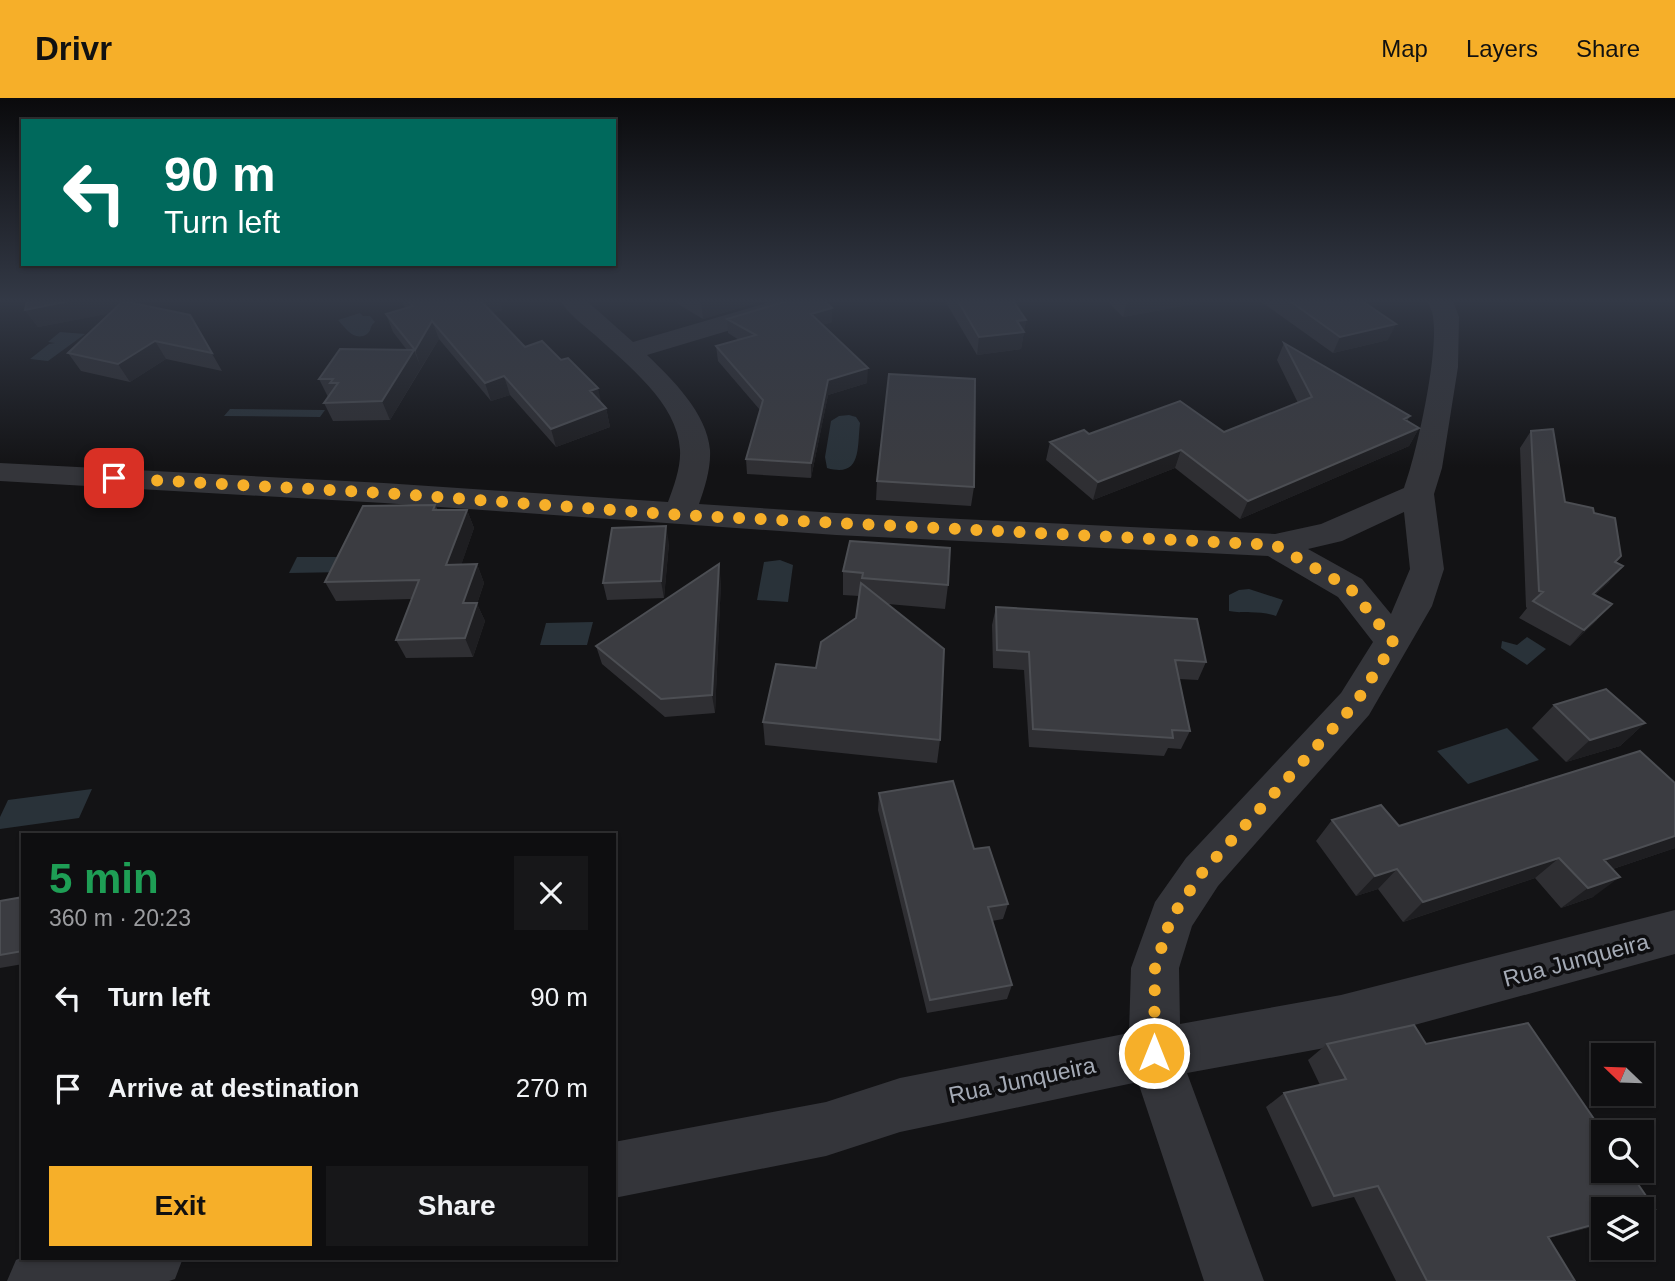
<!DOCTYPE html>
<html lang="en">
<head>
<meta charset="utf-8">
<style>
	body { margin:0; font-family:Helvetica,sans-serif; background:#171719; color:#f1f3f6; height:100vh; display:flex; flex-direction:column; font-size:26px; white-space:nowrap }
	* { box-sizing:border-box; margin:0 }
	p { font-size:23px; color:#9b9c9f }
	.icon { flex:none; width:38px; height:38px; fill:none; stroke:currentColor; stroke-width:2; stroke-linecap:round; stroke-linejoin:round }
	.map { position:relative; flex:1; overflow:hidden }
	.details { position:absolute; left:21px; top:735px; width:595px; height:427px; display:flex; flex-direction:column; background:#0e0e10; border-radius:0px; box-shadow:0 2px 5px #0004,0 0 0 2px #2e2e30 }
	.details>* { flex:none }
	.guide { position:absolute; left:21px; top:21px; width:595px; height:147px; border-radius:0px; box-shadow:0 2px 5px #0004,0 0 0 2px #2e2e30; background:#00695c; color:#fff; overflow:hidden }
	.needle { width:46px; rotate:293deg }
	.controls { position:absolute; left:1591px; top:945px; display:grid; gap:14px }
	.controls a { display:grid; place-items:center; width:63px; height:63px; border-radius:0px; background:#0e0e10; box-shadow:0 2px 5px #0004,0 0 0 2px #2e2e30; font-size:35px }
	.pin { position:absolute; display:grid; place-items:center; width:60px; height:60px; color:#fff; margin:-30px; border-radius:14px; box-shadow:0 4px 10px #0006 }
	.me { position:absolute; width:77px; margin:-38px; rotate:0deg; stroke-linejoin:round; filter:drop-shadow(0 0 5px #0008) }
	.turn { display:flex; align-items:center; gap:24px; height:147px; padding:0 28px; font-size:32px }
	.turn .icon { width:91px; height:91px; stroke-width:2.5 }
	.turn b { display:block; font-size:49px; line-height:60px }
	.round { display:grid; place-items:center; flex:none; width:74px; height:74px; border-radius:0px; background:#171719 }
	.summary { display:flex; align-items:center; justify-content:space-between; height:119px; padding:0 28px }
	h1 { font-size:42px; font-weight:700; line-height:52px; color:#1e9e55 }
	.action { display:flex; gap:14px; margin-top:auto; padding:14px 28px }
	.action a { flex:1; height:80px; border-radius:0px; background:#f6af29; color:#111; font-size:28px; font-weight:700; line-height:80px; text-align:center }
	.action a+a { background:#171719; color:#f1f3f6 }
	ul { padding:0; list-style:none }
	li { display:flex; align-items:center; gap:21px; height:91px; padding:0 28px }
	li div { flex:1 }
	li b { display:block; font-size:26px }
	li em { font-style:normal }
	header { display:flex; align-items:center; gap:42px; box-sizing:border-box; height:98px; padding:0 35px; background:#f6af29; color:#111 }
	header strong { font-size:33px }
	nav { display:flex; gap:38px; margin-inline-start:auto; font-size:24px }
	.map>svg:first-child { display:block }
	.water { fill:#293239 }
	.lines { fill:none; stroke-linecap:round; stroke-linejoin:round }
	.minor { fill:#34353a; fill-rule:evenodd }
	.wall { fill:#2f2f33 }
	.shaded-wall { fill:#1e1e21 }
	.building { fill:#3b3c41; stroke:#4c4e53; stroke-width:2 }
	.route { stroke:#f6af29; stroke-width:12; stroke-dasharray:0 21.6 }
	.labels { text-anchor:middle; stroke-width:7; stroke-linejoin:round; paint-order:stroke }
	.near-street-label { font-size:23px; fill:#a4aab5; stroke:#0e0e10 }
</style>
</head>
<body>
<header>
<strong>Drivr</strong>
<nav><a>Map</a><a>Layers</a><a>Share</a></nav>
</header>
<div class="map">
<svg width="1675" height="1183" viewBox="0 0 1675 1183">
	<rect width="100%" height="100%" fill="#131315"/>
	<!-- water -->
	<path class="water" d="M 360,215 L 363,218 L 370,218 L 375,224 C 368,230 373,231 367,236 C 355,244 346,231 338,222 Z
		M 60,234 L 85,236 L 48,263 L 30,261 L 49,246 L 55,245 L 48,244 Z
		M 230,311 L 325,312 L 320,319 L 224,318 Z
		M 849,317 L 856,319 L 860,325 C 857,350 862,380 827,370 L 825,359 L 831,323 L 839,318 Z
		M 297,459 L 353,459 L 345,474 L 289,475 Z
		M 780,462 L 793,467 L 788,504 L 757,502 L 764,464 Z
		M 1249,491 L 1283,502 L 1276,518 C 1260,512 1245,516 1229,513 L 1229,497 L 1239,492 Z
		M 593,524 L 587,547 L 540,547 L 546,525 Z
		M 1527,539 L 1546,551 L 1527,567 L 1501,550 L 1502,543 L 1517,547 Z
		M 1507,630 L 1539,662 L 1468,686 L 1437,653 Z
		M 92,691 L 79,720 L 0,731 L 0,719 L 8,702 Z"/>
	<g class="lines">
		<!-- minor -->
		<path class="minor" d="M 560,203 L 587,203 L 633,244 L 773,203 L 814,203 L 811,208 L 647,257 C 672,281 707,315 710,352 C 711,370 705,389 699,406 L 836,415 L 1275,436 L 1321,426 L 1404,390 C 1417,355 1439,254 1433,219 C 1433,214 1429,208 1428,203 L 1453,203 L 1459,219 L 1458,269 L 1442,370 L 1434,396 L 1444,471 L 1432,508 L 1369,617 L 1218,788 L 1192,828 L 1179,870 L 1180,926 L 1341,897 L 1675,812 L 1675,856 L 1341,947 L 1187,975 L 1264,1183 L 1204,1183 L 1138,984 L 900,1034 L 826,1058 L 614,1100 L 614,1044 L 826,1004 L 900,980 L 1129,935 L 1131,870 L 1155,804 L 1186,760 L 1341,595 L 1373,544 L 1338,499 L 1268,458 L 836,437 L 384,405 L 0,383 L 0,365 L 384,385 L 668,404 C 674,388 681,369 680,352 C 678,305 626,266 595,237 C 583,227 569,216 560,203 ZM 1404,414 L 1410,471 L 1391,516 L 1362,481 L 1308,451 L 1342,443 Z
			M 23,1159 L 23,1160 L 183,1160 L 175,1181 L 169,1183 L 7,1183 L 16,1162 Z"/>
	</g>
	<!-- wall -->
	<path class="wall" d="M 401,203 L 499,203 L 502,212 L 492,215 L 525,249 L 602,306 L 606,310 L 610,329 L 556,349 L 510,297 L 491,303 L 439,241 L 390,322 L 333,323 L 324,305 L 328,299 L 319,281 L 407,252 L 393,234 L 386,216 L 406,210 Z
		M 673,203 L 762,203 L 703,221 Z
		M 945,203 L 1013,203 L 1026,222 L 1021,251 L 977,257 Z
		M 1102,203 L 1210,203 L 1123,219 L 1108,204 L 1103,205 Z
		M 1260,203 L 1362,203 L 1388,242 L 1333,255 Z
		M 134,206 L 190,217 L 222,273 L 166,261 L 130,284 L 81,273 L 68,255 L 111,215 L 38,229 L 25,212 Z
		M 832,210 L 832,224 L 822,227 L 867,285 L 828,297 L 811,380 L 747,376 L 746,361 L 760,312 L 718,263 L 716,248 L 739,242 L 728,235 L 727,221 Z
		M 1284,245 L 1410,318 L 1407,323 L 1419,330 L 1409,348 L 1240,421 L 1175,370 L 1093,402 L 1046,362 L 1050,344 L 1089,336 L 1224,334 L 1298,305 L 1277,262 Z
		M 1531,333 L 1565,404 L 1594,415 L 1621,458 L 1616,464 L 1609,484 L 1595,497 L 1597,522 L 1570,548 L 1519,520 L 1527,510 L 1526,509 L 1520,350 Z
		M 877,383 L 974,389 L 971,408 L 876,402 Z
		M 435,407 L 438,412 L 467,412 L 474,430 L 461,467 L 477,466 L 484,485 L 477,506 L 485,523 L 473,559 L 406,560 L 396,542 L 412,501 L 336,503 L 325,484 Z
		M 850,443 L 948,487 L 945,511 L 888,506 L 940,642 L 937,665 L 765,647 L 763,624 L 816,570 L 856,520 L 859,498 L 843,497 L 843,473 Z
		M 669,445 L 664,500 L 607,502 L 603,485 Z
		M 721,484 L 715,615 L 665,619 L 602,566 L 596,548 Z
		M 996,509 L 1206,564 L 1198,582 L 1179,581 L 1190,633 L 1181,651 L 1168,650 L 1164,658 L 1029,649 L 1024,572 L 993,570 L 992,527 Z
		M 1554,607 L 1645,625 L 1620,648 L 1566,664 L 1532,630 Z
		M 879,695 L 974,751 L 1008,806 L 1003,821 L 992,823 L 1012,887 L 1007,901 L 927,915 L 878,712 Z
		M 1332,722 L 1399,728 L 1675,750 L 1613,771 L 1593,799 L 1561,810 L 1535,780 L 1403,824 L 1378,791 L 1356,798 L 1316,743 Z
		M 23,799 L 23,866 L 0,870 L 0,803 Z
		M 1327,946 L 1426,946 L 1655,1111 L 1642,1115 L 1642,1111 L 1603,1111 L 1603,1126 L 1549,1140 L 1575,1183 L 1396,1183 L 1354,1099 L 1312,1109 L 1266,1009 L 1284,995 L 1320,987 L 1308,962 Z"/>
	<!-- shaded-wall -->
	<path class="shaded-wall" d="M 69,203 L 135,203 L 134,211 L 38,229 L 25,212 Z
		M 478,203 L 499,203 L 502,212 L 483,218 Z
		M 701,203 L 762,203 L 703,221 Z
		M 1127,203 L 1210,203 L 1123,219 Z
		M 832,210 L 832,224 L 811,230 L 811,216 Z
		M 1026,222 L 1021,251 L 977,257 L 979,239 L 1017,223 Z
		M 432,223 L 439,241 L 421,270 L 415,252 Z
		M 1396,226 L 1388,242 L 1333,255 L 1340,239 Z
		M 155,243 L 166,261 L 130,284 L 118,266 Z
		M 414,252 L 421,270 L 390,322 L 382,303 Z
		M 868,270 L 867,285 L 828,297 L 811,380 L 811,365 L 828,282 Z
		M 504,278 L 510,297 L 491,303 L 485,285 Z
		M 598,290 L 602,308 L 590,293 Z
		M 606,310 L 610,329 L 556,349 L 551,331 Z
		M 1419,330 L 1409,348 L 1240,421 L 1248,403 Z
		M 1181,352 L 1175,370 L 1093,402 L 1098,384 Z
		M 467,412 L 474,430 L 455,485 L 446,467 Z
		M 666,428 L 669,445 L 664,500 L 661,483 Z
		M 477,466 L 484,485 L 477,506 L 485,523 L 473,559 L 465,540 L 463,505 Z
		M 719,466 L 721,484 L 715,615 L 712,597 Z
		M 1623,468 L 1609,484 L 1579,512 L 1593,496 Z
		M 1612,506 L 1597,522 L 1570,548 L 1584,532 Z
		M 1645,625 L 1620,648 L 1566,664 L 1590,642 Z
		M 1675,738 L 1675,750 L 1580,782 L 1604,762 Z
		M 1559,760 L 1535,780 L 1403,824 L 1423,804 Z
		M 1397,771 L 1378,791 L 1356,798 L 1375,778 Z
		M 1620,779 L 1593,799 L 1561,810 L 1588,790 Z
		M 1603,1124 L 1603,1126 L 1517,1148 L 1548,1139 Z"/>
	<!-- building -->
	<path class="building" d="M 27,203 L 69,203 L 25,212 Z
		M 123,203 L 190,217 L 212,255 L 155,243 L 118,266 L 68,255 Z
		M 409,203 L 481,203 L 525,249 L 542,243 L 561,262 L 568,260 L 598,290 L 590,293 L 606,310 L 551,331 L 504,278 L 485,285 L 432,223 L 415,252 L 386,216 L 413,208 Z
		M 787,203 L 825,203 L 832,210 L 811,216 L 868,270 L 828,282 L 811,365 L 746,361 L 763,302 L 716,248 L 756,237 L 727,221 Z
		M 958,203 L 1013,203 L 1026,222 L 1017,223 L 1024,234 L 979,239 Z
		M 1290,203 L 1362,203 L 1396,226 L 1340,239 Z
		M 1284,245 L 1410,318 L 1404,321 L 1419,330 L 1248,403 L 1181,352 L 1098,384 L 1050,344 L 1084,332 L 1089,336 L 1180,303 L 1224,334 L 1312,299 Z
		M 340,251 L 414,252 L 382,303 L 324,305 L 338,285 L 330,285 L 333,281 L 319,281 Z
		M 889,276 L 975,281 L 974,389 L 877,383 Z
		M 1553,331 L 1565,404 L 1593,410 L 1594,415 L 1615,420 L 1621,458 L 1615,464 L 1623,468 L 1593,496 L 1612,506 L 1584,532 L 1533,503 L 1543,494 L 1539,493 L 1531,333 Z
		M 435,407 L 433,412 L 467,412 L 446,467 L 477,466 L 463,505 L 477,505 L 465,540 L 396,542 L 419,482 L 325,484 L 363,408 Z
		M 666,428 L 661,483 L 603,485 L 612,430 Z
		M 850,443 L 950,450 L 948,487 L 862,480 L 863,475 L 843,473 Z
		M 719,466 L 712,597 L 661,601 L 596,548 Z
		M 861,485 L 944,551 L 940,642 L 763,624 L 776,566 L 816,570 L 821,544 L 856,520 Z
		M 996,509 L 1197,521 L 1206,564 L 1175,562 L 1190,633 L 1172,632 L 1173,640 L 1033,631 L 1029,554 L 997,552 Z
		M 1606,591 L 1645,625 L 1590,642 L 1554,607 Z
		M 1640,653 L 1675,685 L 1675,738 L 1604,762 L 1620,779 L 1588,790 L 1559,760 L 1423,804 L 1397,771 L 1375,778 L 1332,722 L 1381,707 L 1399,728 Z
		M 953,683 L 974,751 L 989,749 L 1008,806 L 988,809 L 1012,887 L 930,902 L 879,695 Z
		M 23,799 L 23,853 L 0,857 L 0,803 Z
		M 1528,925 L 1603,1034 L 1603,1073 L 1629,1073 L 1655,1111 L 1642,1114 L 1642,1111 L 1603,1111 L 1603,1124 L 1548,1139 L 1575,1183 L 1427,1183 L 1378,1088 L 1334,1098 L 1284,995 L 1346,981 L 1327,946 L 1414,927 L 1426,946 Z"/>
	<!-- sky -->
	<linearGradient id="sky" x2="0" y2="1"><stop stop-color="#0a0a0c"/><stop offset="0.55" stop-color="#333946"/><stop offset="1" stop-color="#333946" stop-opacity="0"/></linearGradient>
	<rect width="1675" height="369" fill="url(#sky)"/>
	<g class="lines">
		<!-- route -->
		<path class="route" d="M 114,380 L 384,395 L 680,417 L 1275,447 L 1350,490 L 1394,545 L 1355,606 L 1202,775 L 1171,820 L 1155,870 L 1154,955"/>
	</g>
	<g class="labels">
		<!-- near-street labels -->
		<g class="near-street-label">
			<text transform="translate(1576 862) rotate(-15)" y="8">Rua Junqueira</text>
			<text transform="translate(1022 982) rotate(-12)" y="8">Rua Junqueira</text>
		</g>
	</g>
</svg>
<div class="controls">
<a><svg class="needle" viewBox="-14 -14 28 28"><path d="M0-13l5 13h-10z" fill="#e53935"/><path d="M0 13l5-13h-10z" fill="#9b9c9f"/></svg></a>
<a><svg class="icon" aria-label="search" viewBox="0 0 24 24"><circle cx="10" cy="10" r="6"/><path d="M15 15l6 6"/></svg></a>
<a><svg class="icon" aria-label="layers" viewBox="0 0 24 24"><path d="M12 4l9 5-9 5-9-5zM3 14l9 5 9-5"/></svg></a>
</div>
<div class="pin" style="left:114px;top:380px;background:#d93025"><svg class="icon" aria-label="arrive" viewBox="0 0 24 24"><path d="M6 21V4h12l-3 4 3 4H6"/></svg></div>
<svg class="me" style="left:1154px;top:955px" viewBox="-20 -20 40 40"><circle r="17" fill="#f6af29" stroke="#fff" stroke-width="3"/><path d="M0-11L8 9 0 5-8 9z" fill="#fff"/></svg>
<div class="guide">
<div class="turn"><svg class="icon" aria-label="left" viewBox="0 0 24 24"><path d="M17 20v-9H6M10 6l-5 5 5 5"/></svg><div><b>90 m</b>Turn left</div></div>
</div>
<section class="details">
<div class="summary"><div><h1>5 min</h1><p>360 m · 20:23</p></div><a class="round"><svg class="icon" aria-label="close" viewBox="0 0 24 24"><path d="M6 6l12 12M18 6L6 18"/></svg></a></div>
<ul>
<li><svg class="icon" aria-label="left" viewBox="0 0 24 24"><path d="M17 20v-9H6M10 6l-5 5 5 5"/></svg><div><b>Turn left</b></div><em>90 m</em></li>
<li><svg class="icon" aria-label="arrive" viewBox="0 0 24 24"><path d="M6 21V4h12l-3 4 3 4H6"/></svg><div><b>Arrive at destination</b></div><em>270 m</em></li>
</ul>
<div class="action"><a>Exit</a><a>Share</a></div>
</section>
</div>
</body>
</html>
